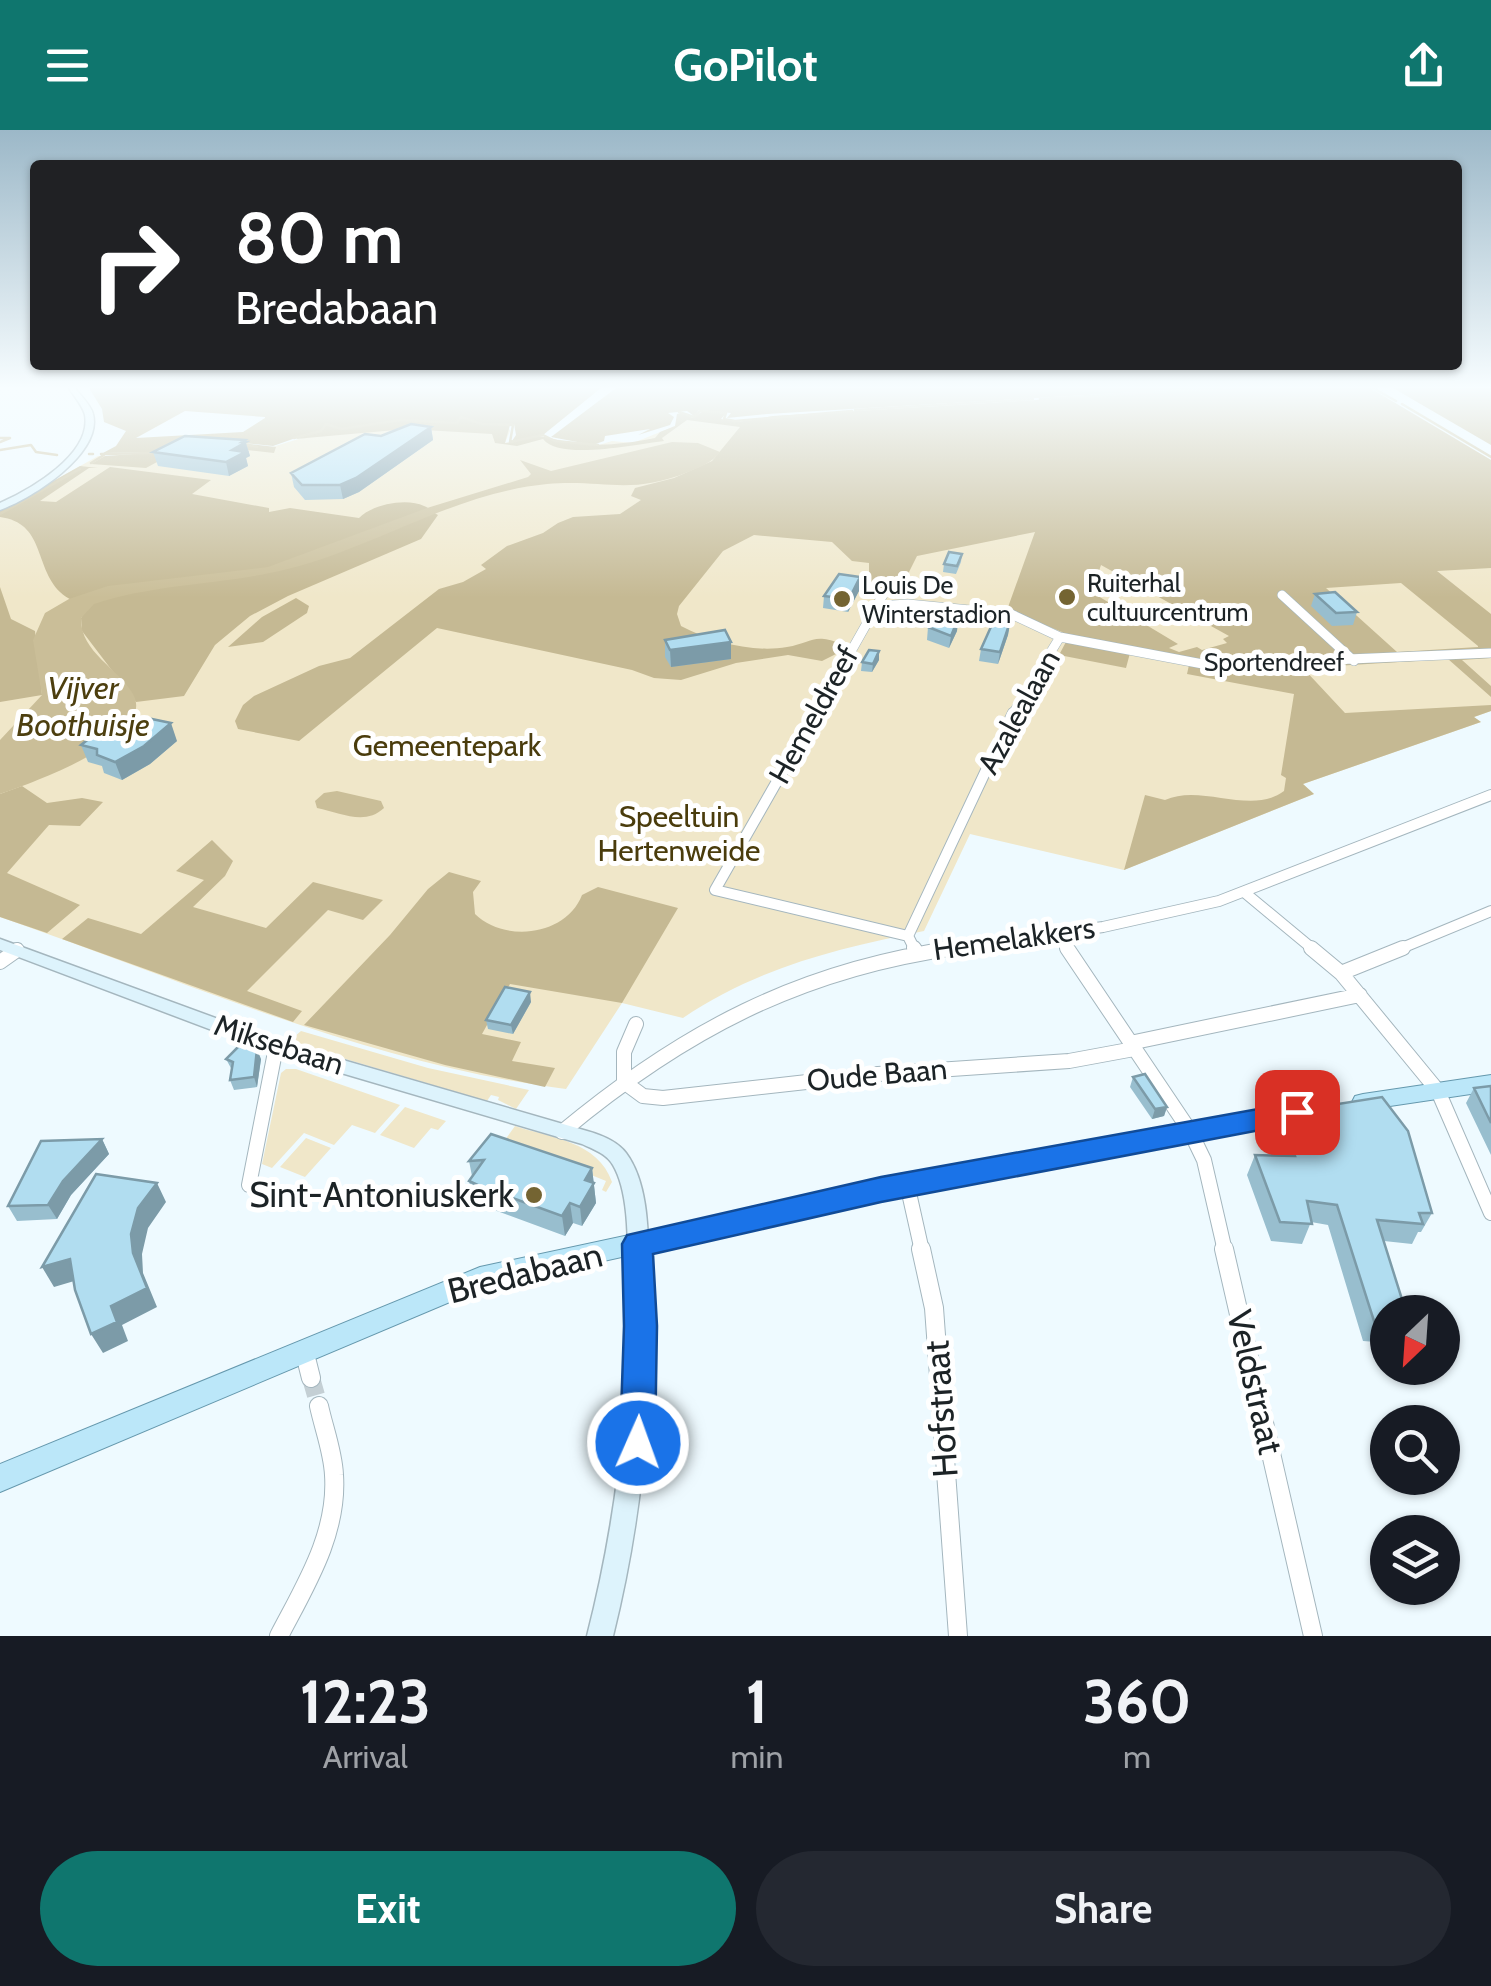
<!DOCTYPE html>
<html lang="en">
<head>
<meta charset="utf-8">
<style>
	body { margin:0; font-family:Cabin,sans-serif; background:#242831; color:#f1f3f6; height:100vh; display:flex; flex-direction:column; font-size:38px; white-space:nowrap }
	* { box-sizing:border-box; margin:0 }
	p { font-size:32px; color:#9ea1a6 }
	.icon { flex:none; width:55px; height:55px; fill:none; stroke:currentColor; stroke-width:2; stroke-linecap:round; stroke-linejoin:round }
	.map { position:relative; height:1506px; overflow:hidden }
	.details { display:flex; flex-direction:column; background:#171b24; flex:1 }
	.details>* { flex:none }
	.top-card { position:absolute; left:30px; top:30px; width:1432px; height:210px; border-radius:10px; box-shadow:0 2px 8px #0004; background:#202124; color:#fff; overflow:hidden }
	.needle { width:65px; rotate:205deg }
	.tools { position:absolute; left:1370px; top:1165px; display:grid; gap:20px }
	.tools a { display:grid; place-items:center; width:90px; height:90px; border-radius:50%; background:#171b24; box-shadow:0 2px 8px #0004; font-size:50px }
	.pin { position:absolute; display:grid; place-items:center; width:85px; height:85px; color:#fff; margin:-42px; border-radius:20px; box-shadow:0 5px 15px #0006 }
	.me { position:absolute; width:110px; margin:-55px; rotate:2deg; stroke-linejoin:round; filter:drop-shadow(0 0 8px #0008) }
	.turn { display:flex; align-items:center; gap:35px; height:210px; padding:0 40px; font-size:45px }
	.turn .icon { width:130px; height:130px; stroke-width:2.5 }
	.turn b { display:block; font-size:70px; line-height:85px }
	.eta { display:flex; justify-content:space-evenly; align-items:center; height:170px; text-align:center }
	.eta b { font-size:60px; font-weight:800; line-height:70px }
	.action { display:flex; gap:20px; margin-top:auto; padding:20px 40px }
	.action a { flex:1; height:115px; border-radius:60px; background:#0f766e; color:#fff; font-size:40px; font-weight:800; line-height:115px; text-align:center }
	.action a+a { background:#242831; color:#f1f3f6 }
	header { display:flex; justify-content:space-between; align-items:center; height:130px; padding:0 40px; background:#0f766e; color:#fff; font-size:45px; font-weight:800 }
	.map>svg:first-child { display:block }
	.green { fill:#f0e7c9 }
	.forest { fill:#c5b993; fill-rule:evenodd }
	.water { fill:#cabe98 }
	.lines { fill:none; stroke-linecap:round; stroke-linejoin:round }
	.stream { stroke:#cabe98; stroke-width:2.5 }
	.street-tunnel { stroke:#c4cfd4; stroke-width:18; stroke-dasharray:18 9; stroke-linecap:butt }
	.street-far3-casing { stroke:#a4b6be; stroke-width:10 }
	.street-far2-casing { stroke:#a4b6be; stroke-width:12 }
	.street-far1-casing { stroke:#a4b6be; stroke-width:16 }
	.street-casing { stroke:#a4b6be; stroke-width:20 }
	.secondary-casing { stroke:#a4b6be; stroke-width:3 }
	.primary-casing { stroke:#6598ad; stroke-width:2 }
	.street-far3 { stroke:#fff; stroke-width:9 }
	.street-far2 { stroke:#fff; stroke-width:10 }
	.street-far1 { stroke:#fff; stroke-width:14 }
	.street { stroke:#fff; stroke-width:18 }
	.secondary { fill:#ddf3fc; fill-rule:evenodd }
	.primary { fill:#bbe7f9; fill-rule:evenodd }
	.wall { fill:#98bece }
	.shaded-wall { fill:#7c9ba8 }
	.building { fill:#b1ddf0; stroke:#7c9ba8; stroke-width:2.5 }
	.route { fill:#1a73e8; stroke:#114b97; stroke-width:2.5 }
	.poi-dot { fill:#746432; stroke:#fff; stroke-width:4 }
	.labels { text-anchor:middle; stroke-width:10; stroke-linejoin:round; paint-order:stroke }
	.far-poi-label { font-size:25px; fill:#1c2326; stroke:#fff; text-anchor:start }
	.far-street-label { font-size:25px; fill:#1c2326; stroke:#fff }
	.street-label { font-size:30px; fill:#1c2326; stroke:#fff }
	.park-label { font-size:30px; fill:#4a3c0c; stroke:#fff }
	.water-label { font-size:32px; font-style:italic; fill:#4d3f0f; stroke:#fff }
	.near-poi-label { font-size:35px; fill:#1c2326; stroke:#fff; text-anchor:end }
	.near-street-label { font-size:35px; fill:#1c2326; stroke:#fff }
</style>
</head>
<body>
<header><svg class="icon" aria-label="menu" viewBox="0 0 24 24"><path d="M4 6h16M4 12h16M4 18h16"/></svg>GoPilot<svg class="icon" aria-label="share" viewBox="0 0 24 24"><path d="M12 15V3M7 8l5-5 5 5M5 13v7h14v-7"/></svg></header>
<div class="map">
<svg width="1491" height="1506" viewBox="0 0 1491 1506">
	<rect width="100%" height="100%" fill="#eefaff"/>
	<!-- green -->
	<path class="green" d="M 1235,258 L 1370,258 L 1491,330 L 1491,581 L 1474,587 L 1481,592 L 1303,654 L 1314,664 L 1124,740 L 970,704 L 924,801 C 839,818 756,838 683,888 L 622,873 L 566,959 C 371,935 185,851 0,787 L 0,381 L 98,326 L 151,325 L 223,311 L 269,318 L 318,303 L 326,294 L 336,301 L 404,290 L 508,295 L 510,301 L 505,313 L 541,306 L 592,317 L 612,311 L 633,313 L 675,296 L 687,283 L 693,288 L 703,281 L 725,284 L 721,289 L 738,292 L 773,286 Z
		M 301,901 L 428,938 L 529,960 L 516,979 L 498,970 L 499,967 L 491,965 L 487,971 L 288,912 Z
		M 286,939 L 296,939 L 400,975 L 375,1003 L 352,995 L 334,1015 L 304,1003 L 272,1038 L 262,1034 L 281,943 Z
		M 405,977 L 446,991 L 438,1000 L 431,998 L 414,1018 L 380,1005 Z
		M 515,996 C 551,1008 598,1011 612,1052 L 606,1062 L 602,1060 L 606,1051 L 505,1010 Z
		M 306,1008 L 331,1018 L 305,1047 L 280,1037 Z"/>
	<!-- forest -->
	<path class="forest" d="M 89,258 L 601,258 L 543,305 L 512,311 L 516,305 L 514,294 L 487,294 L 510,295 L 505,313 C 518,313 533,304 545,307 C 586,318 614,316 655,308 L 660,302 L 675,296 L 677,284 L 681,283 L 693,288 L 703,281 L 725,284 L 721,289 L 738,292 L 773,286 L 1235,258 L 1370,258 L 1491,330 L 1491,438 L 1437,441 L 1491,484 L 1491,528 L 1462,530 L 1491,556 L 1491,567 L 1448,529 L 1303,538 L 1345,583 L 1491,575 L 1491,581 L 1474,587 L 1481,592 L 1303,654 L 1314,664 L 1124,740 L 1145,665 L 1165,670 C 1201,653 1251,686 1284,661 L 1286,648 L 1281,645 L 1294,564 L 1187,544 L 1189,535 L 1130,523 L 1126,538 L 1059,525 L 1067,510 L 1062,502 L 1007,480 L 1035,402 L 917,426 L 899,462 L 869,457 L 869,433 L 852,431 L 832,412 L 754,405 L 723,421 L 679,476 L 677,484 L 681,496 C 711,512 753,523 787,517 C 811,513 813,503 839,513 L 840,522 L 822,531 L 788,525 L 736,533 L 681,550 L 654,548 L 632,540 L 437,498 L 299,611 L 238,599 L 235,591 L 243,575 L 254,566 L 319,536 L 350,528 L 439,459 L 463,452 L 486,439 L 481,435 L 507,416 L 543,403 L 558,393 L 573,387 L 620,384 L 641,370 L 631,366 L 635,358 L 674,348 L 712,331 L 740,297 L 687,290 L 662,308 L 664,311 C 636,314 560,331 543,309 L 517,316 L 495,313 L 492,304 L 407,299 L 295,309 L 307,304 L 273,316 L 223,311 L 276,317 L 274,323 L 209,316 L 181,319 L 146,338 L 91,334 L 105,326 L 163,322 L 103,323 L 116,316 L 126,301 L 104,292 L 102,279 ZM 185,281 L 265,287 L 265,288 L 243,302 L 136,308 ZM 1101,435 L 1229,506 L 1223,509 L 1227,513 L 1202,520 L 1197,517 L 1179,522 L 1169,518 L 1178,514 L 1088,460 L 1092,440 L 1099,441 ZM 1401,453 L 1478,516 L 1478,517 L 1397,522 L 1326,458 Z
		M 616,258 L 1204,258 L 767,284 L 727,288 L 731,283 L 699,280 L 694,286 L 687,281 L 668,283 L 674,287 L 670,295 L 638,305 L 650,299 L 605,306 L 604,311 L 593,315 L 551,307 Z
		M 1393,258 L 1491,258 L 1491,315 Z
		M 80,336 L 98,338 L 89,338 L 40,371 L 56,372 L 110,337 L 211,350 L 192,364 L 269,378 L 269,382 L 290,378 L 359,388 C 371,375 406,367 424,376 C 430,378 433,383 438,385 L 421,409 L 288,466 L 250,486 L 215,515 L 184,566 L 136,572 L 82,501 L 81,488 L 88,477 C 78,473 67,469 60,462 C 34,436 45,393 0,387 L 0,381 Z
		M 0,457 L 11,489 L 35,501 L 42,565 L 0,572 Z
		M 296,468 L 309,476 L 307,483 L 263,512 L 228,517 L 262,487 Z
		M 22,656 L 47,673 L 82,668 L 103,672 L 80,696 L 49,695 L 7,743 L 80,775 L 47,803 L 0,787 L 0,664 Z
		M 212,710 L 233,731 L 225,746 L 193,777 L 266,798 L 313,752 L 383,770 L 363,790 L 328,780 L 247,861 L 302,881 L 293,892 L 62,809 L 88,788 L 141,804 L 204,750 L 176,741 Z
		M 449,742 L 481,751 L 473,762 L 475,784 C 505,813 566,806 582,765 L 598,757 L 678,778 L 622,873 L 510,854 L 482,904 L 521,912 L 512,931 L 555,938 L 545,957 L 445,935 L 304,895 L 390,805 L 428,759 Z"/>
	<!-- water -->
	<path class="water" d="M 672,312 L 698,313 L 720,322 C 712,333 700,337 688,342 C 629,366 604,349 547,354 C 454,363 376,417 288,439 C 224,455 156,453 94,474 L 81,488 C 80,522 118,538 133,564 C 158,609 29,654 0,664 L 0,610 L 42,565 L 33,510 L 45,483 L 69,469 L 108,456 L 268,437 L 427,378 L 528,347 L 531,344 L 520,330 L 551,341 Z
		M 337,661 L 381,671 L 384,678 C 365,696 341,683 317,678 L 315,671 L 324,663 Z"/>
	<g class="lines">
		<!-- stream -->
		<path class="stream" d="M 1373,258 L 1396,271
			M 1040,269 L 1221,258
			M 1402,274 L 1491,327
			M 855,280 L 1033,269
			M 679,282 L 694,287 L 700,281 L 726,283 L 724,289 L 735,291 L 852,281
			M 0,308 L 10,308 L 0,312
			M 294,308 L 321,301 L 326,294 L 341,299 L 401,290 L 457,293 L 461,287 L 482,294 L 513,295 L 510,312 L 543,305 L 555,311 L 598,315
			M 243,314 L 257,317
			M 0,320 L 31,315 L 36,322 L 57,325
			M 89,324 L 93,324
			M 101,324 L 156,323
			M 91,333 L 104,325
			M 0,384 L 80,339"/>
		<!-- street-tunnel -->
		<path class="street-tunnel" d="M 311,1248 L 319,1276"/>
		<defs>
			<path id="street-far3" d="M 1282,465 L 1354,531
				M 877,476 L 908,474 L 1011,484 L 1060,507 L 1208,535 L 1491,523
				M 815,585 L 884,463
				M 1012,585 L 1060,507"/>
			<path id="street-far2" d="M 816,583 L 715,760 L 908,806 L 915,820
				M 1244,762 L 1314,820
				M 1057,803 L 1068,820
				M 908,806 L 1013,583
				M 938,820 L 1103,797 L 1219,771 L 1491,665
				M 1397,820 L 1491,781"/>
			<path id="street-far1" d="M 914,818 L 917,823
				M 1067,818 L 1190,1001 L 1204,1030 L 1225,1121
				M 1311,818 L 1341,843 L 1438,961 L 1491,1083
				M 0,832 L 17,820
				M 1341,843 L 1403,818
				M 1130,913 L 1360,865
				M 624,952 L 643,966 L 663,968 L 878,944 L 1069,931 L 1134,919
				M 624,952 L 624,922 L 636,894
				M 562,1002 C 682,902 799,840 955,818
				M 907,1054 L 922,1121
				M 249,1055 L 276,917"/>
			<path id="street" d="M 921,1119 L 934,1178 L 958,1506
				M 1224,1119 L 1313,1506
				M 304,1220 L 311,1248
				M 279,1506 C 305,1456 338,1404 334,1345 C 333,1322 324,1299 319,1276"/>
			<path id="secondary" d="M 69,258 L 75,258 C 80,265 91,275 93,284 C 103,324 31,369 0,380 L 0,373 C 29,360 92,325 85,285 C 83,276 73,265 69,258 Z
				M 0,809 L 281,912 L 587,1001 C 601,1005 617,1011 626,1023 C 649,1054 648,1105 649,1142 C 654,1266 643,1385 613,1506 L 587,1506 C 618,1385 631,1266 628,1141 C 628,1111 629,1062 613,1035 C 607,1024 593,1019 582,1014 L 270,922 L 0,820 Z"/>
			<path id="primary" d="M 1491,945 L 1491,961 L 1363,980 L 1355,978 L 1352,972 L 1355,966 L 1363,964 Z
				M 1303,974 L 1311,976 L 1314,982 L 1311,988 L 1303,990 L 881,1069 L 483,1158 L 0,1362 L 0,1334 L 480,1137 L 881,1051 Z"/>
		</defs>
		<!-- street-far3 casing -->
		<use href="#street-far3" class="street-far3-casing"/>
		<!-- street-far2 casing -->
		<use href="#street-far2" class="street-far2-casing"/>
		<!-- street-far1 casing -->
		<use href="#street-far1" class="street-far1-casing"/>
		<!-- street casing -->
		<use href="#street" class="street-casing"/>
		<!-- secondary casing -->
		<use href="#secondary" class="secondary-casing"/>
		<!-- primary casing -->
		<use href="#primary" class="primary-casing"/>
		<!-- street-far3 -->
		<use href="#street-far3" class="street-far3"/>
		<!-- street-far2 -->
		<use href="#street-far2" class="street-far2"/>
		<!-- street-far1 -->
		<use href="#street-far1" class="street-far1"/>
		<!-- street -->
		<use href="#street" class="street"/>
		<!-- secondary -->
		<use href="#secondary" class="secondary"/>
		<!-- primary -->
		<use href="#primary" class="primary"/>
	</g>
	<!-- wall -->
	<path class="wall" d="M 431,297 L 433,310 L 359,362 L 343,369 L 305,370 L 294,357 L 291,343 Z
		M 245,310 L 250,326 L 246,328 L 248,336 L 229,346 L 158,336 L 153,322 Z
		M 962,424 L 961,432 L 956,444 L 943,442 L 944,434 Z
		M 860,459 L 848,482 L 823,478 L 824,466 Z
		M 1315,464 L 1357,482 L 1353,495 L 1332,496 L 1311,476 Z
		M 958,489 L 957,501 L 949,518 L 927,510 L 928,497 Z
		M 1010,492 L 1008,505 L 998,534 L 979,531 L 981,519 Z
		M 665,510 L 731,512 L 731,529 L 671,537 L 665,527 Z
		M 879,521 L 879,530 L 872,542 L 861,541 L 862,532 Z
		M 177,611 L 150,634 L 122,650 L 104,643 L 102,636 L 88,632 L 81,615 Z
		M 531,872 L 513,904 L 488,899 L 486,890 Z
		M 226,929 L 261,929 L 257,957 L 234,960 L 230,950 L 232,940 Z
		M 1133,947 L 1167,977 L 1164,986 L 1152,989 L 1130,957 Z
		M 1491,956 L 1491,1025 L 1466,973 L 1474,958 Z
		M 1281,983 L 1432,1083 L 1421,1102 L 1418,1102 L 1412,1114 L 1384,1111 L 1388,1213 L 1363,1211 L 1328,1095 L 1311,1092 L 1302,1114 L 1271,1111 L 1247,1045 L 1255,1025 L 1280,1026 L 1273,1003 Z
		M 491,1004 L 592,1038 L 596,1073 L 582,1096 L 573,1093 L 565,1106 L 486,1077 L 474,1071 L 469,1051 L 472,1046 L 469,1031 Z
		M 102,1009 L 109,1024 L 71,1065 L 57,1089 L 17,1091 L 8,1076 Z"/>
	<!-- shaded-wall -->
	<path class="shaded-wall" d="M 431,297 L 433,310 L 359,362 L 343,369 L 340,355 Z
		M 245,310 L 250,326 L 246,328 L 248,336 L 229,346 L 226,332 L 232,320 Z
		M 860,447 L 860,459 L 848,482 L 849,469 Z
		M 958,489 L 957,501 L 949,518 L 951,506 Z
		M 1010,492 L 1008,505 L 998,534 L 1000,522 Z
		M 731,512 L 731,529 L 671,537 L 670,520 Z
		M 879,521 L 879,530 L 872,542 L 873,534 Z
		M 171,593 L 177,611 L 150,634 L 122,650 L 115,632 Z
		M 530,862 L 531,872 L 513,904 L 511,895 Z
		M 257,919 L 261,929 L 257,957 L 254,947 Z
		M 1167,977 L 1164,986 L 1152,989 L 1155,979 Z
		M 102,1009 L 109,1024 L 71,1065 L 57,1089 L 48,1075 L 63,1051 Z
		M 592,1038 L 596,1073 L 582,1096 L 580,1077 L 585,1050 Z
		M 157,1053 L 166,1072 L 148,1098 L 142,1124 L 143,1143 L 157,1177 L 122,1195 L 128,1211 L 103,1223 L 91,1204 L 111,1176 L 133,1123 L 131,1104 L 138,1078 Z
		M 570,1073 L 573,1093 L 565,1106 L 562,1086 Z
		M 70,1129 L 81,1149 L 54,1157 L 42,1137 Z"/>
	<!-- building -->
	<path class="building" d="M 411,294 L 431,297 L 356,348 L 340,355 L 302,355 L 291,343 L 365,304 L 381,306 Z
		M 185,306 L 245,310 L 242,312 L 246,312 L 232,320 L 245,322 L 226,332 L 153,322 Z
		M 949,422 L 962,424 L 957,436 L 944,434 Z
		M 839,444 L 860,447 L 849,469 L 824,466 Z
		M 1335,462 L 1357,482 L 1336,483 L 1315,464 Z
		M 934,485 L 958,489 L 951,506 L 928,497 Z
		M 994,490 L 1010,492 L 1000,522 L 981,519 Z
		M 725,500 L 731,512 L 670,520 L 665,510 Z
		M 869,520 L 879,521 L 873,534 L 862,532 Z
		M 147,588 L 171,593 L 144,616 L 115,632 L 97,625 L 97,619 L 81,615 L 114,589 L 137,594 Z
		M 505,857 L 530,862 L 511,895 L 486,890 Z
		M 242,913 L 257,919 L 254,947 L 230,950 L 233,932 L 226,929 Z
		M 1145,944 L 1167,977 L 1155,979 L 1133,947 Z
		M 1491,956 L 1491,993 L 1474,958 Z
		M 1382,967 L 1408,1001 L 1432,1083 L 1419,1083 L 1423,1094 L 1377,1090 L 1406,1182 L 1388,1182 L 1388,1193 L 1374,1191 L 1337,1075 L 1307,1071 L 1312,1094 L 1280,1092 L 1255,1025 L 1295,1026 L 1281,983 Z
		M 491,1004 L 592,1038 L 585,1050 L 594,1053 L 580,1077 L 570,1073 L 562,1086 L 482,1057 L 469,1051 L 484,1030 L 469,1031 Z
		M 102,1009 L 63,1051 L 48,1075 L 8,1076 L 41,1011 Z
		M 96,1044 L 157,1053 L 138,1078 L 131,1104 L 133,1123 L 147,1158 L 111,1176 L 117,1192 L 91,1204 L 75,1160 L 70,1129 L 42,1137 Z"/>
	<!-- sky -->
	<linearGradient id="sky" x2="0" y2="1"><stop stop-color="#9cb8c8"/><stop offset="0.55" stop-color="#f7fdff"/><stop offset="1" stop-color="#f7fdff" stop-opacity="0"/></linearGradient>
	<rect width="1491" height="468" fill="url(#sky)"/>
	<!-- route -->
	<path class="route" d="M 1297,972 L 1307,975 L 1311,982 L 1307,990 L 1297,993 L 881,1072 L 653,1124 L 657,1196 L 655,1313 L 650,1326 L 638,1331 L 625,1326 L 620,1313 L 624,1196 L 622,1114 L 627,1105 L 881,1047 Z"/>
	<!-- markers -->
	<g class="poi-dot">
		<circle cx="1067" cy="467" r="10"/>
		<circle cx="842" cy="469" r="10"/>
		<circle cx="534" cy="1065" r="10"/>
	</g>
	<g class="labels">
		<!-- far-poi labels -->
		<g class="far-poi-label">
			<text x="1087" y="462">Ruiterhal<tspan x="1087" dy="29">cultuurcentrum</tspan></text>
			<text x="862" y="464">Louis De<tspan x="862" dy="29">Winterstadion</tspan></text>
		</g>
		<!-- far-street labels -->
		<g class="far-street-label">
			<text x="1274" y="541">Sportendreef</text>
		</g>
		<!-- street labels -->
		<g class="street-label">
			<text transform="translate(1019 582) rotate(-61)" y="10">Azalealaan</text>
			<text transform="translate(814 585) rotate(-61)" y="10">Hemeldreef</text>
			<text transform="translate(1014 809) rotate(-8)" y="10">Hemelakkers</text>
			<text transform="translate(279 915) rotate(18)" y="10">Miksebaan</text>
			<text transform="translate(877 945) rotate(-5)" y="10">Oude Baan</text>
		</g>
		<!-- park labels -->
		<g class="park-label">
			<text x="447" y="626">Gemeentepark</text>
			<text x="679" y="697">Speeltuin<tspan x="679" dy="34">Hertenweide</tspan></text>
		</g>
		<!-- water labels -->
		<g class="water-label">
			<text x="83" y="569">Vijver<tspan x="83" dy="37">Boothuisje</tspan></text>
		</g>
		<!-- near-poi labels -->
		<g class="near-poi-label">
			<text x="514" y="1077">Sint-Antoniuskerk</text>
		</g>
		<!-- near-street labels -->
		<g class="near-street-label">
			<text transform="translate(525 1143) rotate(-14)" y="12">Bredabaan</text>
			<text transform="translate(1255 1252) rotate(77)" y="12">Veldstraat</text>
			<text transform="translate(941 1279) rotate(-94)" y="12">Hofstraat</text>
		</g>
	</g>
</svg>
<div class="tools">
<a><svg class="needle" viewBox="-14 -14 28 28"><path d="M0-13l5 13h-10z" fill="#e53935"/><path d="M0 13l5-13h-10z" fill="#9ea1a6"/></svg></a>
<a><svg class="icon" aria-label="search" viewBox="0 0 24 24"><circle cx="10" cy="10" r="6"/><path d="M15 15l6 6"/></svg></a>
<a><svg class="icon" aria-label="layers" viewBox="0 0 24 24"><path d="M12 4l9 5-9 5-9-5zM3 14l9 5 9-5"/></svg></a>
</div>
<div class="pin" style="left:1297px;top:982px;background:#d93025"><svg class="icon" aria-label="arrive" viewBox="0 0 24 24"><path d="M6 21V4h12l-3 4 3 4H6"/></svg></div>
<svg class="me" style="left:638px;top:1313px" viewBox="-20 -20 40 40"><circle r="17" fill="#1a73e8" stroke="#fff" stroke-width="3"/><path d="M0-11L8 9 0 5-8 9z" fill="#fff"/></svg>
<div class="top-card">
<div class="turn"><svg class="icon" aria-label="right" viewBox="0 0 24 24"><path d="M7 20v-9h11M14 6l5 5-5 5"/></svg><div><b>80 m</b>Bredabaan</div></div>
</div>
</div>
<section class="details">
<div class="eta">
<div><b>12:23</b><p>Arrival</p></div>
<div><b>1</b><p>min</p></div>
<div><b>360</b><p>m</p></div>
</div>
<div class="action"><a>Exit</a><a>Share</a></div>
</section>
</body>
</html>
